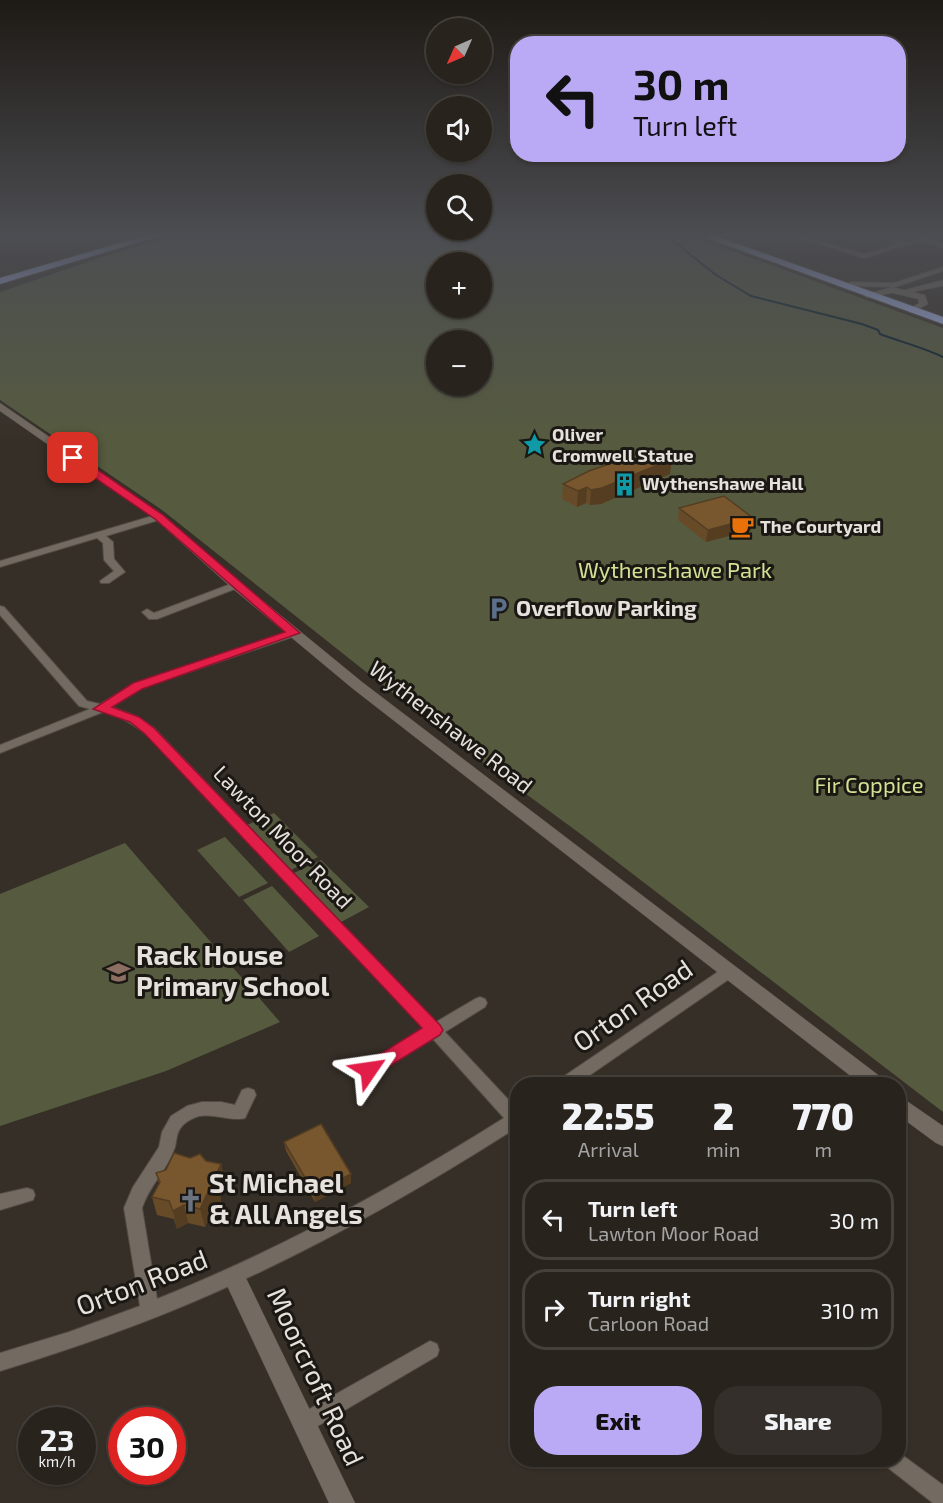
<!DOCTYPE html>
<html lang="en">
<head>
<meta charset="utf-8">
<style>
	body { margin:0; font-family:"Exo 2",sans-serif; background:#342f2a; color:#f1f3f6; height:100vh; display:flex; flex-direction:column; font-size:22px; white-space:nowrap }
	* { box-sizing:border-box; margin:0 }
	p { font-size:20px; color:#a5a4a4 }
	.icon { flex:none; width:33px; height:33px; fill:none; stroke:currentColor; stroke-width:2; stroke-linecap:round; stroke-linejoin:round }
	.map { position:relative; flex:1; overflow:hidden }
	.panel { position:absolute; left:510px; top:1077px; width:396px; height:390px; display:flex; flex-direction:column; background:#28231d; border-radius:24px; box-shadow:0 2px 4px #0004,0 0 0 2px #44403b }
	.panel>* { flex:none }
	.top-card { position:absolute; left:510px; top:36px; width:396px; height:126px; border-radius:24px; box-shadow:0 2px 4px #0004,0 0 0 2px #44403b; background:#baaaf6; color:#111; overflow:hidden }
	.needle { width:39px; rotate:225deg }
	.controls { position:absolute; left:426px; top:18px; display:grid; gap:12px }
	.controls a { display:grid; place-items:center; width:66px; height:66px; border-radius:50%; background:#28231d; box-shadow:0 2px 4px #0004,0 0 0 2px #44403b; font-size:30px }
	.speed { position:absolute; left:18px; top:1407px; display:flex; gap:12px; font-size:30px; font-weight:700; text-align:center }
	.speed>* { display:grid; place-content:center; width:78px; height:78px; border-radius:50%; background:#28231d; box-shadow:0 2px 4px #0004,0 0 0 2px #44403b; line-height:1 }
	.speed small { font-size:15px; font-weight:400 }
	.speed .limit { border:9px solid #d22; background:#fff; color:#111 }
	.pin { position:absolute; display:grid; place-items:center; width:51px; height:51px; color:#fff; margin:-26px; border-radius:12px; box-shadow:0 3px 9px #0006 }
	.me { position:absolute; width:66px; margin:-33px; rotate:58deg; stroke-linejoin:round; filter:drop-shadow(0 0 4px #0008) }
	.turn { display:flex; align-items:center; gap:21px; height:126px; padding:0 24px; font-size:27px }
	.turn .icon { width:78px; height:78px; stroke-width:2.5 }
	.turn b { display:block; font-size:42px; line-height:51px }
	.eta { display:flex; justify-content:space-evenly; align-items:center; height:102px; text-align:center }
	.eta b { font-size:36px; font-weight:800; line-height:42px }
	.primary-button { display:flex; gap:12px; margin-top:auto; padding:12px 24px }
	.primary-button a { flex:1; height:69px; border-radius:24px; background:#baaaf6; color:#111; font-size:24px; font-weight:800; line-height:69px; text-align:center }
	.primary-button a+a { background:#342f2a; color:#f1f3f6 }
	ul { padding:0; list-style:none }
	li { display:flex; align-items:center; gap:18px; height:81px; margin:0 12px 9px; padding:0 12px; border:3px solid #44403b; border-radius:24px }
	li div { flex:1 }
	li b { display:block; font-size:22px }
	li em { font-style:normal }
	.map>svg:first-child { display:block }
	.green { fill:#565b3f; fill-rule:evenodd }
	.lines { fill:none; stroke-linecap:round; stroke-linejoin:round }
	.stream { stroke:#021e2b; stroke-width:2 }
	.street-casing { stroke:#524c44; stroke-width:2 }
	.secondary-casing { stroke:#524c44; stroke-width:1 }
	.highway-casing { stroke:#524c44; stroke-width:2 }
	.street { fill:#736b61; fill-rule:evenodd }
	.secondary { fill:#736b61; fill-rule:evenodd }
	.highway { fill:#a7b9f2; fill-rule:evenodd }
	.wall { fill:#674b28 }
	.shaded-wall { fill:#543d21 }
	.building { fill:#78572f; stroke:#543d21; stroke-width:1.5 }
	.route { fill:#e11d48; stroke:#92132f; stroke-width:1.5 }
	.labels { text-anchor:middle; stroke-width:6; stroke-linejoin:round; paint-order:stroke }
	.far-poi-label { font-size:18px; font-weight:bold; fill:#e6e1dc; stroke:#1b1814; text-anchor:start }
	.park-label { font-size:22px; fill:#d2e193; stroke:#1b1814 }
	.poi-label { font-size:22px; font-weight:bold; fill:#e6e1dc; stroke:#1b1814; text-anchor:start }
	.street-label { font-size:22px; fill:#e6e1dc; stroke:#1b1814 }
	.near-poi-label { font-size:27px; font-weight:bold; fill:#e6e1dc; stroke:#1b1814; text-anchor:start }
	.near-street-label { font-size:27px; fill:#e6e1dc; stroke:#1b1814 }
</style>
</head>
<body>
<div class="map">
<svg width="943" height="1503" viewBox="0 0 943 1503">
	<rect width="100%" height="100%" fill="#362f27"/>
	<!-- green -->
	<path class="green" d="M 183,233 L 683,233 L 943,328 L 943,1112 L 582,835 L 443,733 L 162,510 L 0,400 L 0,292 L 108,255 ZM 436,262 L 482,262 L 482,308 L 436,308 ZM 436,340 L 482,340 L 482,386 L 436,386 Z
		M 274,813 L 318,857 L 291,870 L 247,825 Z
		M 225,837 L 268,883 L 239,897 L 197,850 Z
		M 125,843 L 280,1022 L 166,1071 L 0,1126 L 0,894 Z
		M 321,860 L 369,907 L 341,922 L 294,873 Z
		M 272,886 L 319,936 L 289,952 L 243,900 Z"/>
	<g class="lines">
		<!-- stream -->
		<path class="stream" d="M 672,240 L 716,275 L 751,296 L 862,324 L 878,330 L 880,334 C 901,342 922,347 943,357"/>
		<defs>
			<path id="street" d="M 10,233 L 19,233 L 0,241 L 0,237 Z
				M 784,233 L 794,233 L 864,254 L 898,244 L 868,233 C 881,233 894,242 905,242 C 918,242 930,233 943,233 L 928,239 L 943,244 L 943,248 L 921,241 L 864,258 Z
				M 943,267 L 943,271 L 895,287 L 851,286 L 848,284 L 851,282 L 894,283 Z
				M 159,514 L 164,517 L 162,519 L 106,536 L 113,542 L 114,559 L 125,572 L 109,583 L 101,583 L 100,581 L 114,571 L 104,560 L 103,543 L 97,538 L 0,567 L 0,561 Z
				M 236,582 L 240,583 L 240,587 L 157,619 L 149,619 L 142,612 L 147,609 L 154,613 Z
				M 0,606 L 4,607 L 87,701 L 100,704 L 134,684 L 290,631 L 298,631 L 299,633 L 298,635 L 142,688 L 112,707 L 138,717 L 154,728 L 436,1022 L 475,999 L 480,997 L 485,999 L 487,1003 L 485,1007 L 445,1032 L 518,1110 L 518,1129 L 516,1128 C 417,1191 316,1249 209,1295 C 141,1325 71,1349 0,1371 L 0,1353 L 69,1332 L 140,1306 L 124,1208 L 133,1187 L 159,1147 L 162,1132 L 171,1116 L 187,1106 L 202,1102 L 221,1102 L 235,1105 L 242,1090 L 248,1088 L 254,1090 L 256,1095 L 245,1118 C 233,1122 214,1113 199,1116 C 193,1118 187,1121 183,1125 C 176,1132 177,1139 175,1147 C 168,1169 149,1186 142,1208 L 157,1299 C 279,1250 393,1188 504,1118 L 433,1039 L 374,1074 L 369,1076 L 364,1074 L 361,1070 L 364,1066 L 424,1029 L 146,734 C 132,724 119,715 103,712 L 0,753 L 0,745 L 90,709 L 79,706 L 0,615 Z
				M 730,966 L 735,967 L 737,971 L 735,975 L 577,1084 L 558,1084 L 560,1079 L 725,967 Z
				M 27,1188 L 33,1190 L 35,1195 L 33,1200 L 0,1210 L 0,1194 Z
				M 430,1341 L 437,1344 L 439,1350 L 437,1356 L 311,1430 L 304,1433 L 297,1430 L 294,1423 L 297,1416 Z
				M 898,1452 L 943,1485 L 943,1503 L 933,1503 L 887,1467 L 884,1460 L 898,1460 Z"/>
			<path id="secondary" d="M 943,280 L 943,286 L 913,292 L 925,295 L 928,304 L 911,313 L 907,310 L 919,303 L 918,299 L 892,293 L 867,298 L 863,295 L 892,287 L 904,290 Z
				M 0,403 L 163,515 L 240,582 L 362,682 L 882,1078 L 885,1084 L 861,1084 L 352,688 L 232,588 L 155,519 L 0,411 Z
				M 898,1095 L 943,1126 L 943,1146 L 936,1143 L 898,1115 Z
				M 234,1267 L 242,1270 L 355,1503 L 329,1503 L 223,1277 L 226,1270 Z"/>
			<path id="highway" d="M 154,233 L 169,233 L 0,284 L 0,278 Z
				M 693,233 L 707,233 L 943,317 L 943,324 Z"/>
		</defs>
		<!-- street casing -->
		<use href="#street" class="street-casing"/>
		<!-- secondary casing -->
		<use href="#secondary" class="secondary-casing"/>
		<!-- highway casing -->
		<use href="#highway" class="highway-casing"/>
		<!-- street -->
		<use href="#street" class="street"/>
		<!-- secondary -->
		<use href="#secondary" class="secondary"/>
		<!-- highway -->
		<use href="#highway" class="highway"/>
	</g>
	<!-- wall -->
	<path class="wall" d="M 670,474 L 601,504 L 590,505 L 586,503 L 577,507 L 562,499 L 563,484 Z
		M 679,508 L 753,518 L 751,530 L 706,542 L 678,520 Z
		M 284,1142 L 351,1183 L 315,1202 L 286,1151 Z
		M 190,1158 L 221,1164 L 225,1183 L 220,1194 L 222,1207 L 211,1212 L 205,1227 L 188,1223 L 177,1229 L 174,1219 L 157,1215 L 152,1197 L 159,1184 L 156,1173 L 166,1170 Z"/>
	<!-- shaded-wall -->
	<path class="shaded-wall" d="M 672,459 L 670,474 L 601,504 L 590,505 L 591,490 Z
		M 587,487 L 586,503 L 577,507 L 578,491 Z
		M 753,518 L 751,530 L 706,542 L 708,530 Z
		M 221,1164 L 225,1183 L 220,1194 L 222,1207 L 211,1212 L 205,1227 L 200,1209 Z
		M 351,1174 L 351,1183 L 315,1202 L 314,1193 Z
		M 184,1205 L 188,1223 L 177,1229 L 173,1211 Z"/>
	<!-- building -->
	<path class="building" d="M 651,449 L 672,459 L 602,488 L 591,490 L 587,487 L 578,491 L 563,484 L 589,471 Z
		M 724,496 L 753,518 L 708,530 L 679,508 Z
		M 321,1124 L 351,1174 L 314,1193 L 284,1142 Z
		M 174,1153 L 190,1158 L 200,1154 L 206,1161 L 221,1164 L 213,1181 L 218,1189 L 207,1194 L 200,1209 L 184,1205 L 173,1211 L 169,1201 L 152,1197 L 160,1182 L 156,1173 L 166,1170 Z"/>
	<!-- sky -->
	<linearGradient id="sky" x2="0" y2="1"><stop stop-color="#1e1a15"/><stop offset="0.53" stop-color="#4c4d52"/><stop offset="1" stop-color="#4c4d52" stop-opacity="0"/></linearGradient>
	<rect width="943" height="443" fill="url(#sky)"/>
	<!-- route -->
	<path class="route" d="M 69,455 L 76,455 L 163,515 L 300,633 L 142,689 L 112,707 L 139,717 L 154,728 L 440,1025 L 443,1030 L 440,1035 L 375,1075 L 369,1078 L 363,1075 L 360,1070 L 363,1065 L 422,1028 L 145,734 L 130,722 L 93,709 L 133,683 L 285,632 L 155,519 L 69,460 Z"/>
	<!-- icons -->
	<defs>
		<symbol id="sight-bare" viewBox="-9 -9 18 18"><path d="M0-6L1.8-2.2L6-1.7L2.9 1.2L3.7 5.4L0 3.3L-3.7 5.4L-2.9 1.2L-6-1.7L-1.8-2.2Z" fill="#0f9aa8" stroke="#1b1814" stroke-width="2.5" paint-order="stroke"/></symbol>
		<symbol id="building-bare" viewBox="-9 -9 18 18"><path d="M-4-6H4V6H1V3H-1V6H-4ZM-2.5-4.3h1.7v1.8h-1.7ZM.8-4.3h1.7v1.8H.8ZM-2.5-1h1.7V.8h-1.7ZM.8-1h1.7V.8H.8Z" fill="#0f9aa8" stroke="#1b1814" stroke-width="2.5" paint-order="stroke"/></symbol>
		<symbol id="cafe-bare" viewBox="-9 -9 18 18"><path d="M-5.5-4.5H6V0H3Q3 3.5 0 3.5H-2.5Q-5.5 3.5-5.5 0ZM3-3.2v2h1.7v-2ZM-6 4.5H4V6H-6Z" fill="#e8710a" stroke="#1b1814" stroke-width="2.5" paint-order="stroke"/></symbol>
		<symbol id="parking-bare" viewBox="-9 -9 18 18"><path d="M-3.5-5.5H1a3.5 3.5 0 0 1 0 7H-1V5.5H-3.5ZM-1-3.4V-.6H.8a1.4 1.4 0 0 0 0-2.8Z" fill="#5c6f8a" stroke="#1b1814" stroke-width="2.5" paint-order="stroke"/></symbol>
		<symbol id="school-bare" viewBox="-9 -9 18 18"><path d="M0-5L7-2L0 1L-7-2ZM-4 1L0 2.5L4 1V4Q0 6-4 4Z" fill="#8d6e63" stroke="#1b1814" stroke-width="2.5" paint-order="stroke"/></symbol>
		<symbol id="church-bare" viewBox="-9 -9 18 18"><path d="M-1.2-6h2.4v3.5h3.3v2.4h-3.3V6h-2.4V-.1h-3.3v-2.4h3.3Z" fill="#6b7280" stroke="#1b1814" stroke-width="2.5" paint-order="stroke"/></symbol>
	</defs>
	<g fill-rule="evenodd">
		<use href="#sight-bare" x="518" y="428" width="33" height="33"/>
		<use href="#building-bare" x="608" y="468" width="33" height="33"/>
		<use href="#cafe-bare" x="726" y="510" width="33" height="33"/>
		<use href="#parking-bare" x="482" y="592" width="33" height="33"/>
		<use href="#school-bare" x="102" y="956" width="33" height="33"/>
		<use href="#church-bare" x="174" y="1184" width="33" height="33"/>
	</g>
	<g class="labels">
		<!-- far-poi labels -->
		<g class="far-poi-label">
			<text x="552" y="441">Oliver<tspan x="552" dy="21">Cromwell Statue</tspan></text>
			<text x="642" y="490">Wythenshawe Hall</text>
			<text x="760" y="533">The Courtyard</text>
		</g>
		<!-- park labels -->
		<g class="park-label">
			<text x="675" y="578">Wythenshawe Park</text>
			<text x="869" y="793">Fir Coppice</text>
		</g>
		<!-- poi labels -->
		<g class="poi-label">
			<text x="516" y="616">Overflow Parking</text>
		</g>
		<!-- street labels -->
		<g class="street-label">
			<text transform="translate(451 727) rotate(38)" y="8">Wythenshawe Road</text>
			<text transform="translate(283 837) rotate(46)" y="8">Lawton Moor Road</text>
		</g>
		<!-- near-poi labels -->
		<g class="near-poi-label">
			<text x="136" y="965">Rack House<tspan x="136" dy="31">Primary School</tspan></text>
			<text x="209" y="1193">St Michael<tspan x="209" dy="31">&amp; All Angels</tspan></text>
		</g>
		<!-- near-street labels -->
		<g class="near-street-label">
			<text transform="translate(633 1006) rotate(-35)" y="9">Orton Road</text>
			<text transform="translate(142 1283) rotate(-21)" y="9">Orton Road</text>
			<text transform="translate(315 1377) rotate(65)" y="9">Moorcroft Road</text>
		</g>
	</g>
</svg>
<div class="controls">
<a><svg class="needle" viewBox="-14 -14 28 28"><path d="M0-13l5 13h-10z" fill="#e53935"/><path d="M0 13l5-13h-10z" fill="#a5a4a4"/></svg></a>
<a><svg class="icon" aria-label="sound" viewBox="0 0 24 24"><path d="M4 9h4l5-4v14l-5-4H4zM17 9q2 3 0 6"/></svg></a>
<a><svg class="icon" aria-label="search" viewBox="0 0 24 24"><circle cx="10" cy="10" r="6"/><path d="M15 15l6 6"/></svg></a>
<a>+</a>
<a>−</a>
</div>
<div class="speed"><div>23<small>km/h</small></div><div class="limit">30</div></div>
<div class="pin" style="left:73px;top:458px;background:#d93025"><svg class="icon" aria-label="arrive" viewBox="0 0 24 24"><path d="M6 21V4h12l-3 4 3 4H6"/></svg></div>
<svg class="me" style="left:369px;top:1070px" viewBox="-20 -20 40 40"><path d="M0-17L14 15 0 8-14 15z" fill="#e11d48" stroke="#fff" stroke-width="4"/></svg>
<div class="top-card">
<div class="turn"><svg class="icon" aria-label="left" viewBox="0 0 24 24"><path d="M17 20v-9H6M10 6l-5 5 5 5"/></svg><div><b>30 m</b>Turn left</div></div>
</div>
<section class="panel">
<div class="eta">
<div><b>22:55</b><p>Arrival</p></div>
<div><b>2</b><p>min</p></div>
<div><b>770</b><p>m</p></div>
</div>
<ul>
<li><svg class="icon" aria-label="left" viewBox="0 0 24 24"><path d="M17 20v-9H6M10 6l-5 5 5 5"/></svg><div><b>Turn left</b><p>Lawton Moor Road</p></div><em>30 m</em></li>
<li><svg class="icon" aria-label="right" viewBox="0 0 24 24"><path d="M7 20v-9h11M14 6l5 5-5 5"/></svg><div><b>Turn right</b><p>Carloon Road</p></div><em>310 m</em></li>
</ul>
<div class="primary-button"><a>Exit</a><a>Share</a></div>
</section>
</div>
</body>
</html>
